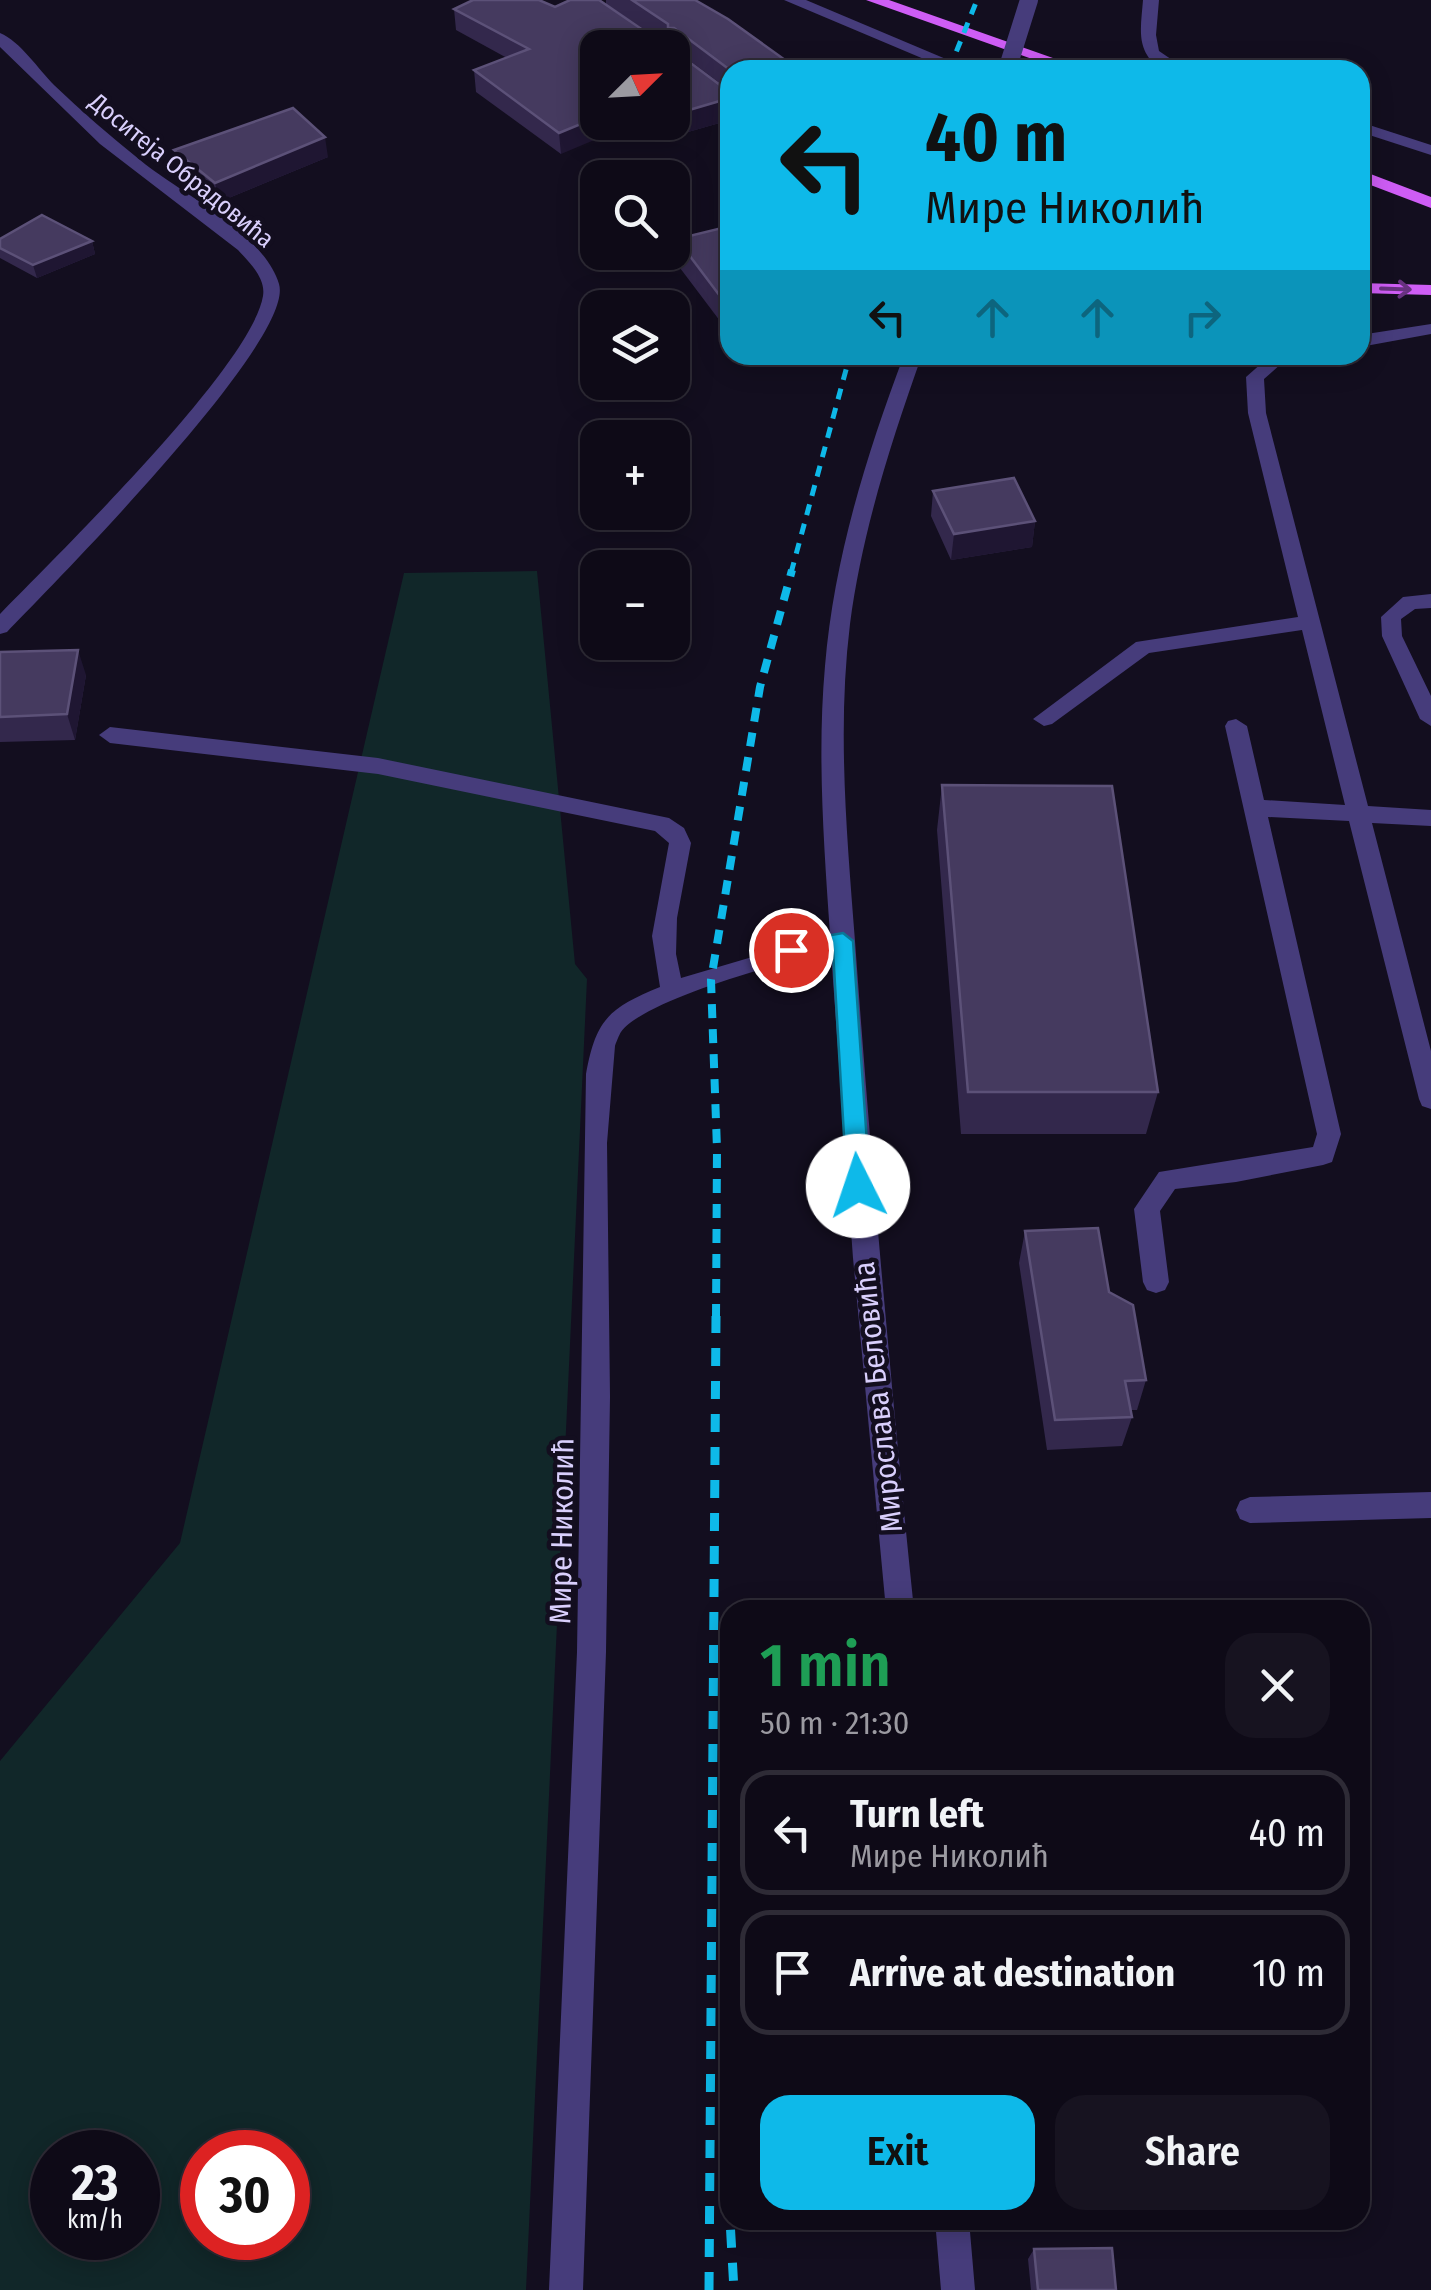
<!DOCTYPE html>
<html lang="en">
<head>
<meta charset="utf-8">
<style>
	body { margin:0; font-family:"Fira Sans Condensed",sans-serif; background:#171320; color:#f1f3f6; height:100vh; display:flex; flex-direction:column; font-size:38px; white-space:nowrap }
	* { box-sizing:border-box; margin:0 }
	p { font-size:32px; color:#9b9aa1 }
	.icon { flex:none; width:55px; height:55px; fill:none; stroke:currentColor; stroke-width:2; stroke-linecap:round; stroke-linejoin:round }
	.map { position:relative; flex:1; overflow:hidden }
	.panel { position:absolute; left:720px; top:1600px; width:650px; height:630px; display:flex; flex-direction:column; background:#0e0a17; border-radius:30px; box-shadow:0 5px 25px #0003,0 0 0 2px #2e2b36 }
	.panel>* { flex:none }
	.banner { position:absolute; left:720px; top:60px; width:650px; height:305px; border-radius:30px; box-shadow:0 5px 25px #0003,0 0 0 2px #2e2b36; background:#0eb9e9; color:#111; overflow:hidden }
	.needle { width:65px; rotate:66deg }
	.controls { position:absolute; left:580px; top:30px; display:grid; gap:20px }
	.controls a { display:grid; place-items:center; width:110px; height:110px; border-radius:20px; background:#0e0a17; box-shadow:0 5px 25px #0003,0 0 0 2px #2e2b36; font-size:50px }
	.speed { position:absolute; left:30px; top:2130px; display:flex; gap:20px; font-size:50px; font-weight:700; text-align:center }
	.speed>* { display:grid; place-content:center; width:130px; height:130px; border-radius:50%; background:#0e0a17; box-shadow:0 5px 25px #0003,0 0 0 2px #2e2b36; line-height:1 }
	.speed small { font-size:25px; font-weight:400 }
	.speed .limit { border:15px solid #d22; background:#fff; color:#111 }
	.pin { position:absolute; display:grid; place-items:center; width:85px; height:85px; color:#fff; margin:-42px; border:5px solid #fff; border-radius:50%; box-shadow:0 2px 10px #0007 }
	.me { position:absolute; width:110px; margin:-55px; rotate:356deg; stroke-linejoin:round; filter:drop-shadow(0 0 8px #0008) }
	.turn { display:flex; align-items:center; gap:35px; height:210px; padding:0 40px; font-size:45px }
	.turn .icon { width:130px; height:130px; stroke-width:2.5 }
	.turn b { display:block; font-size:70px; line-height:85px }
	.lanes { display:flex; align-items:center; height:95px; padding:0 40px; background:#0003; justify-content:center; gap:50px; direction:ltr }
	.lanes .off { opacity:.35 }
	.round { display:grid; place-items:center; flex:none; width:105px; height:105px; border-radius:30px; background:#171320 }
	.overview { display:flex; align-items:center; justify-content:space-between; height:170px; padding:0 40px }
	h1 { font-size:60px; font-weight:600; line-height:75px; color:#1e9e55 }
	.button { display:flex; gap:20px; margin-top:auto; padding:20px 40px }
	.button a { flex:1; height:115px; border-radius:30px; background:#0eb9e9; color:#111; font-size:40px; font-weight:600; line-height:115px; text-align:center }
	.button a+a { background:#171320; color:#f1f3f6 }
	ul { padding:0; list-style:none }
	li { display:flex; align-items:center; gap:30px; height:125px; margin:0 20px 15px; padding:0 20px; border:5px solid #2e2b36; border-radius:30px }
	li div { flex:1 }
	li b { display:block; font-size:38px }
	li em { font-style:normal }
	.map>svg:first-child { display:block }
	.green { fill:#112729; fill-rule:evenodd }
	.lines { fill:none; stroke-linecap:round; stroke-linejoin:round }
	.minor { fill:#463c7b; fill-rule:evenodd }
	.major { fill:#ce5df5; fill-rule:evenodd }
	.rail-far2 { stroke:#0eb9e9; stroke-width:5; stroke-dasharray:11 9; stroke-linecap:butt }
	.rail-far1 { stroke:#0eb9e9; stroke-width:8; stroke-dasharray:14 11; stroke-linecap:butt }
	.rail { stroke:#0eb9e9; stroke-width:9; stroke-dasharray:18 15; stroke-linecap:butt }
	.minor-bridge { stroke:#463c7b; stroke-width:18 }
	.wall { fill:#33284c; fill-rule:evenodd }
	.shaded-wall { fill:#1f1632 }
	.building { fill:#453a5f; stroke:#5c5178; stroke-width:2.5 }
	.oneway { stroke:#67327f }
	.route { fill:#0eb9e9; stroke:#097897; stroke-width:2.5 }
	.labels { text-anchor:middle; stroke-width:9; stroke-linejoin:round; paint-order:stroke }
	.far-street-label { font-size:25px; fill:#d9cffc; stroke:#130e1f }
	.street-label { font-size:30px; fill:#d9cffc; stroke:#130e1f }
</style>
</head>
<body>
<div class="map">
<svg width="1431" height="2290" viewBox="0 0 1431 2290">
	<rect width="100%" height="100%" fill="#130e1f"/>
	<!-- green -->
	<path class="green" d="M 537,571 L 575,964 L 587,979 L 526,2290 L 0,2290 L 0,1761 L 180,1543 L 404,573 ZM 52,2152 L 138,2152 L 138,2238 L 52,2238 ZM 202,2152 L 288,2152 L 288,2238 L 202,2238 Z"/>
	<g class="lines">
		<!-- minor -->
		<path class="minor" d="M 784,0 L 806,0 L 972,70 L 950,70 Z
			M 1143,0 L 1159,0 L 1156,35 L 1159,51 L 1187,70 L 1160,68 C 1135,51 1141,27 1143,0 Z
			M 0,33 C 20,41 39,70 54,85 C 81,111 110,136 140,160 C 180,193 264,233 279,284 C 296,340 53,584 7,632 L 0,634 L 0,614 C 56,556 251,367 263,296 C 266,278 249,262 238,250 L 100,144 L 0,47 Z
			M 1360,122 L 1431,145 L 1431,155 L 1360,132 Z
			M 1431,324 L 1431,334 L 1360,347 L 1360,335 Z
			M 904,355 L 922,355 C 891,442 862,532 850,624 C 837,730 847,836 855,941 C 871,1164 891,1387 914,1610 L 886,1610 L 853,1258 L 831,952 C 790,959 643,1000 621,1032 C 620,1033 615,1045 615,1046 L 607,1143 L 610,1397 L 606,1652 L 583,2290 L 549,2290 L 577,1652 L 586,1074 C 596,1019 609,1008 660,987 L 652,936 L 669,843 L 655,831 L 378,774 L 110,743 L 99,735 L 110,727 L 378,758 L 669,818 L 684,828 L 691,843 L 677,918 L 676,954 L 681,978 L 830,934 C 824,846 817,755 825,666 C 834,559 866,456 904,355 Z
			M 1271,355 L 1291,355 L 1264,379 L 1266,413 L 1368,806 L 1431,810 L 1431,826 L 1372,823 L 1431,1051 L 1431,1109 L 1422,1106 L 1419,1099 L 1349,821 L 1268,817 L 1341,1134 L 1332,1162 L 1323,1165 L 1236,1182 L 1175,1189 L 1160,1211 L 1169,1282 L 1165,1290 L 1156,1293 L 1147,1290 L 1143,1282 L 1134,1209 L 1159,1172 L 1313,1147 L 1317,1134 L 1225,726 L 1228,721 L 1236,719 L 1247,726 L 1264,800 L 1345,805 L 1302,630 L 1149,653 L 1052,724 L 1044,726 L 1033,719 L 1136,642 L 1298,617 L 1248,413 L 1246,377 Z
			M 1431,594 L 1431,608 L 1415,609 L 1401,619 L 1402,636 L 1431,696 L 1431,726 L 1420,719 L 1382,636 L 1381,617 L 1403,597 Z
			M 1431,1492 L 1431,1518 L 1250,1523 L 1240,1519 L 1236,1510 L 1240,1501 L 1250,1497 Z
			M 935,2220 L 969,2220 L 975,2290 L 941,2290 Z"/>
		<!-- major -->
		<path class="major" d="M 866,0 L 889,0 L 1087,70 L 1063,70 Z
			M 1360,170 L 1431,197 L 1431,208 L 1360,181 Z
			M 1360,283 L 1431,285 L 1431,295 L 1360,293 Z"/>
		<!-- rail-far2 -->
		<path class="rail-far2" d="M 949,70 L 977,0
			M 791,573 L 850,355"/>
		<!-- rail-far1 -->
		<path class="rail-far1" d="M 716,1318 L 717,1149 L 711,980 L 760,687 L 792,570"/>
		<!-- rail -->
		<path class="rail" d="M 723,2098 L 734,2290
			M 709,2290 L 716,1316"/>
		<!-- minor-bridge -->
		<path class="minor-bridge" d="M 1007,70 L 1029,0"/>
	</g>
	<!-- wall -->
	<path class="wall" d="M 606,0 L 695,0 L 730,70 L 730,120 L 660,140 L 644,122 L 672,122 L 672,48 L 598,48 L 561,154 L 476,92 L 474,70 L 507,58 L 456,30 L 454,9 L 555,7 L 645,30 L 606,4 ZM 673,49 L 674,49 L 729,90 Z
		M 174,150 L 328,157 L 219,202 L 178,170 Z
		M 730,226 L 730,319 L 720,321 L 677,264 L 677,239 Z
		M 0,239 L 92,241 L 95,254 L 37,278 L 0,258 Z
		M 933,491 L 1035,521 L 1032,547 L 951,560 L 931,516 Z
		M 0,652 L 86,675 L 75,740 L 0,742 Z
		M 942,785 L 1158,1092 L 1146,1134 L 961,1134 L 937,830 Z
		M 1025,1231 L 1109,1292 L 1146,1380 L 1137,1410 L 1131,1410 L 1132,1417 L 1122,1446 L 1047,1450 L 1019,1263 Z
		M 1034,2249 L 1116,2290 L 1031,2290 L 1028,2259 Z"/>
	<!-- shaded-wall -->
	<path class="shaded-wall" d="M 730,98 L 730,120 L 660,140 L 660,122 L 672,122 L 672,115 Z
		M 598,117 L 598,122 L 637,122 L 561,154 L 559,133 Z
		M 325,137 L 328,157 L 219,202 L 215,183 Z
		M 92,241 L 95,254 L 37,278 L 33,265 Z
		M 730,293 L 730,319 L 720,321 L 720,296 Z
		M 1035,521 L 1032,547 L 951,560 L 954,534 Z
		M 78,650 L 86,675 L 75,740 L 67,714 Z"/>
	<!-- building -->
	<path class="building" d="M 473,0 L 539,0 L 555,7 L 570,0 L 599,0 L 643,30 L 668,29 L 668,24 L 632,0 L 695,0 L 728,19 L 799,70 L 730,70 L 674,28 L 669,28 L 670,48 L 598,48 L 598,117 L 559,133 L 474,70 L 529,49 L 454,9 Z
		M 672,49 L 728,91 L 730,90 L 730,98 L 672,115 Z
		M 293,108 L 325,137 L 215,183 L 174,150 Z
		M 42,215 L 92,241 L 33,265 L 0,248 L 0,239 Z
		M 730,226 L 730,293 L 720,296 L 677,239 Z
		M 1014,478 L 1035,521 L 954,534 L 933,491 Z
		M 78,650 L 67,714 L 0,717 L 0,652 Z
		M 942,785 L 1112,786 L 1158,1092 L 968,1092 Z
		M 1098,1228 L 1109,1292 L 1133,1305 L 1146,1380 L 1125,1381 L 1132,1417 L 1055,1420 L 1025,1231 Z
		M 1112,2248 L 1116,2290 L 1038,2290 L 1034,2249 Z"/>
	<!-- one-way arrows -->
	<defs><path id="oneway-shaft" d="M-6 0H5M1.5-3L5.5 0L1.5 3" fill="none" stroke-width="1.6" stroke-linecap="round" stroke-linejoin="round" transform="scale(2.5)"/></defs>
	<use class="oneway" href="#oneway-shaft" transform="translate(1396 289) rotate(2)"/>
	<!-- route -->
	<path class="route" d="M 843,933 L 853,941 L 870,1186 L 867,1193 L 850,1193 L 847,1186 L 833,951 L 791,959 L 780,950 L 791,942 Z"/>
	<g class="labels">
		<!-- far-street labels -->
		<g class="far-street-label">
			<text transform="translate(182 170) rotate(39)" y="9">Доситеја Обрадовића</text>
		</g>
		<!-- street labels -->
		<g class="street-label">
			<text transform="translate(878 1397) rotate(-96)" y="10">Мирослава Беловића</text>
			<text transform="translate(562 1531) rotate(-89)" y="10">Мире Николић</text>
		</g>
	</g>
</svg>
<div class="controls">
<a><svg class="needle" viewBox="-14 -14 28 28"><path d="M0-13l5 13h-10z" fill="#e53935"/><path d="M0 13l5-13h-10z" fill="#9b9aa1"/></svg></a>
<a><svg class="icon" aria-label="search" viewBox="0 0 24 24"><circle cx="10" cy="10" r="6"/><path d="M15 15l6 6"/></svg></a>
<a><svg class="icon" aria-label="layers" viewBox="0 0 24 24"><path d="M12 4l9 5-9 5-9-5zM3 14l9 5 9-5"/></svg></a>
<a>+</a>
<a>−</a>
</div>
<div class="speed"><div>23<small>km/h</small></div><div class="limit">30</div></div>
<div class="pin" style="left:791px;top:950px;background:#d93025"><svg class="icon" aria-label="arrive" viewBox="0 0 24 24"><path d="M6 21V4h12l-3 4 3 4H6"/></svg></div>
<svg class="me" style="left:858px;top:1186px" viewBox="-20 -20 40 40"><circle r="19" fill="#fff"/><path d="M0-13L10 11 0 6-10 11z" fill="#0eb9e9"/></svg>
<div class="banner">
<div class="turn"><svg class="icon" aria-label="left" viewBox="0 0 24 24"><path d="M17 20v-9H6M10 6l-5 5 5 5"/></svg><div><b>40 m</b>Мире Николић</div></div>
<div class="lanes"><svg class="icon" aria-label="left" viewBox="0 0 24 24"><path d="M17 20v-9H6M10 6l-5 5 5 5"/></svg><svg class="icon off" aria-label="ahead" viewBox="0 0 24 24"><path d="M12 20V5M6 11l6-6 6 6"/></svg><svg class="icon off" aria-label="ahead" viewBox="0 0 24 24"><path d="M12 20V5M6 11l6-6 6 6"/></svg><svg class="icon off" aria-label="right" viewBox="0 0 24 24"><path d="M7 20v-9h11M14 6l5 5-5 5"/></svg></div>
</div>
<section class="panel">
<div class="overview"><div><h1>1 min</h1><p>50 m · 21:30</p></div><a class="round"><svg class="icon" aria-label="close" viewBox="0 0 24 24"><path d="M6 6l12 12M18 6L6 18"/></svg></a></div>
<ul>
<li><svg class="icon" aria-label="left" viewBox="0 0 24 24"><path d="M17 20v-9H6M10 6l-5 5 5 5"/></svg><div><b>Turn left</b><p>Мире Николић</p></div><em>40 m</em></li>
<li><svg class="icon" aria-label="arrive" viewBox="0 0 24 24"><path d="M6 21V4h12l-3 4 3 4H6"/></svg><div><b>Arrive at destination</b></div><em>10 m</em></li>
</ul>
<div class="button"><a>Exit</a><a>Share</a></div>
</section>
</div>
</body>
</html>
